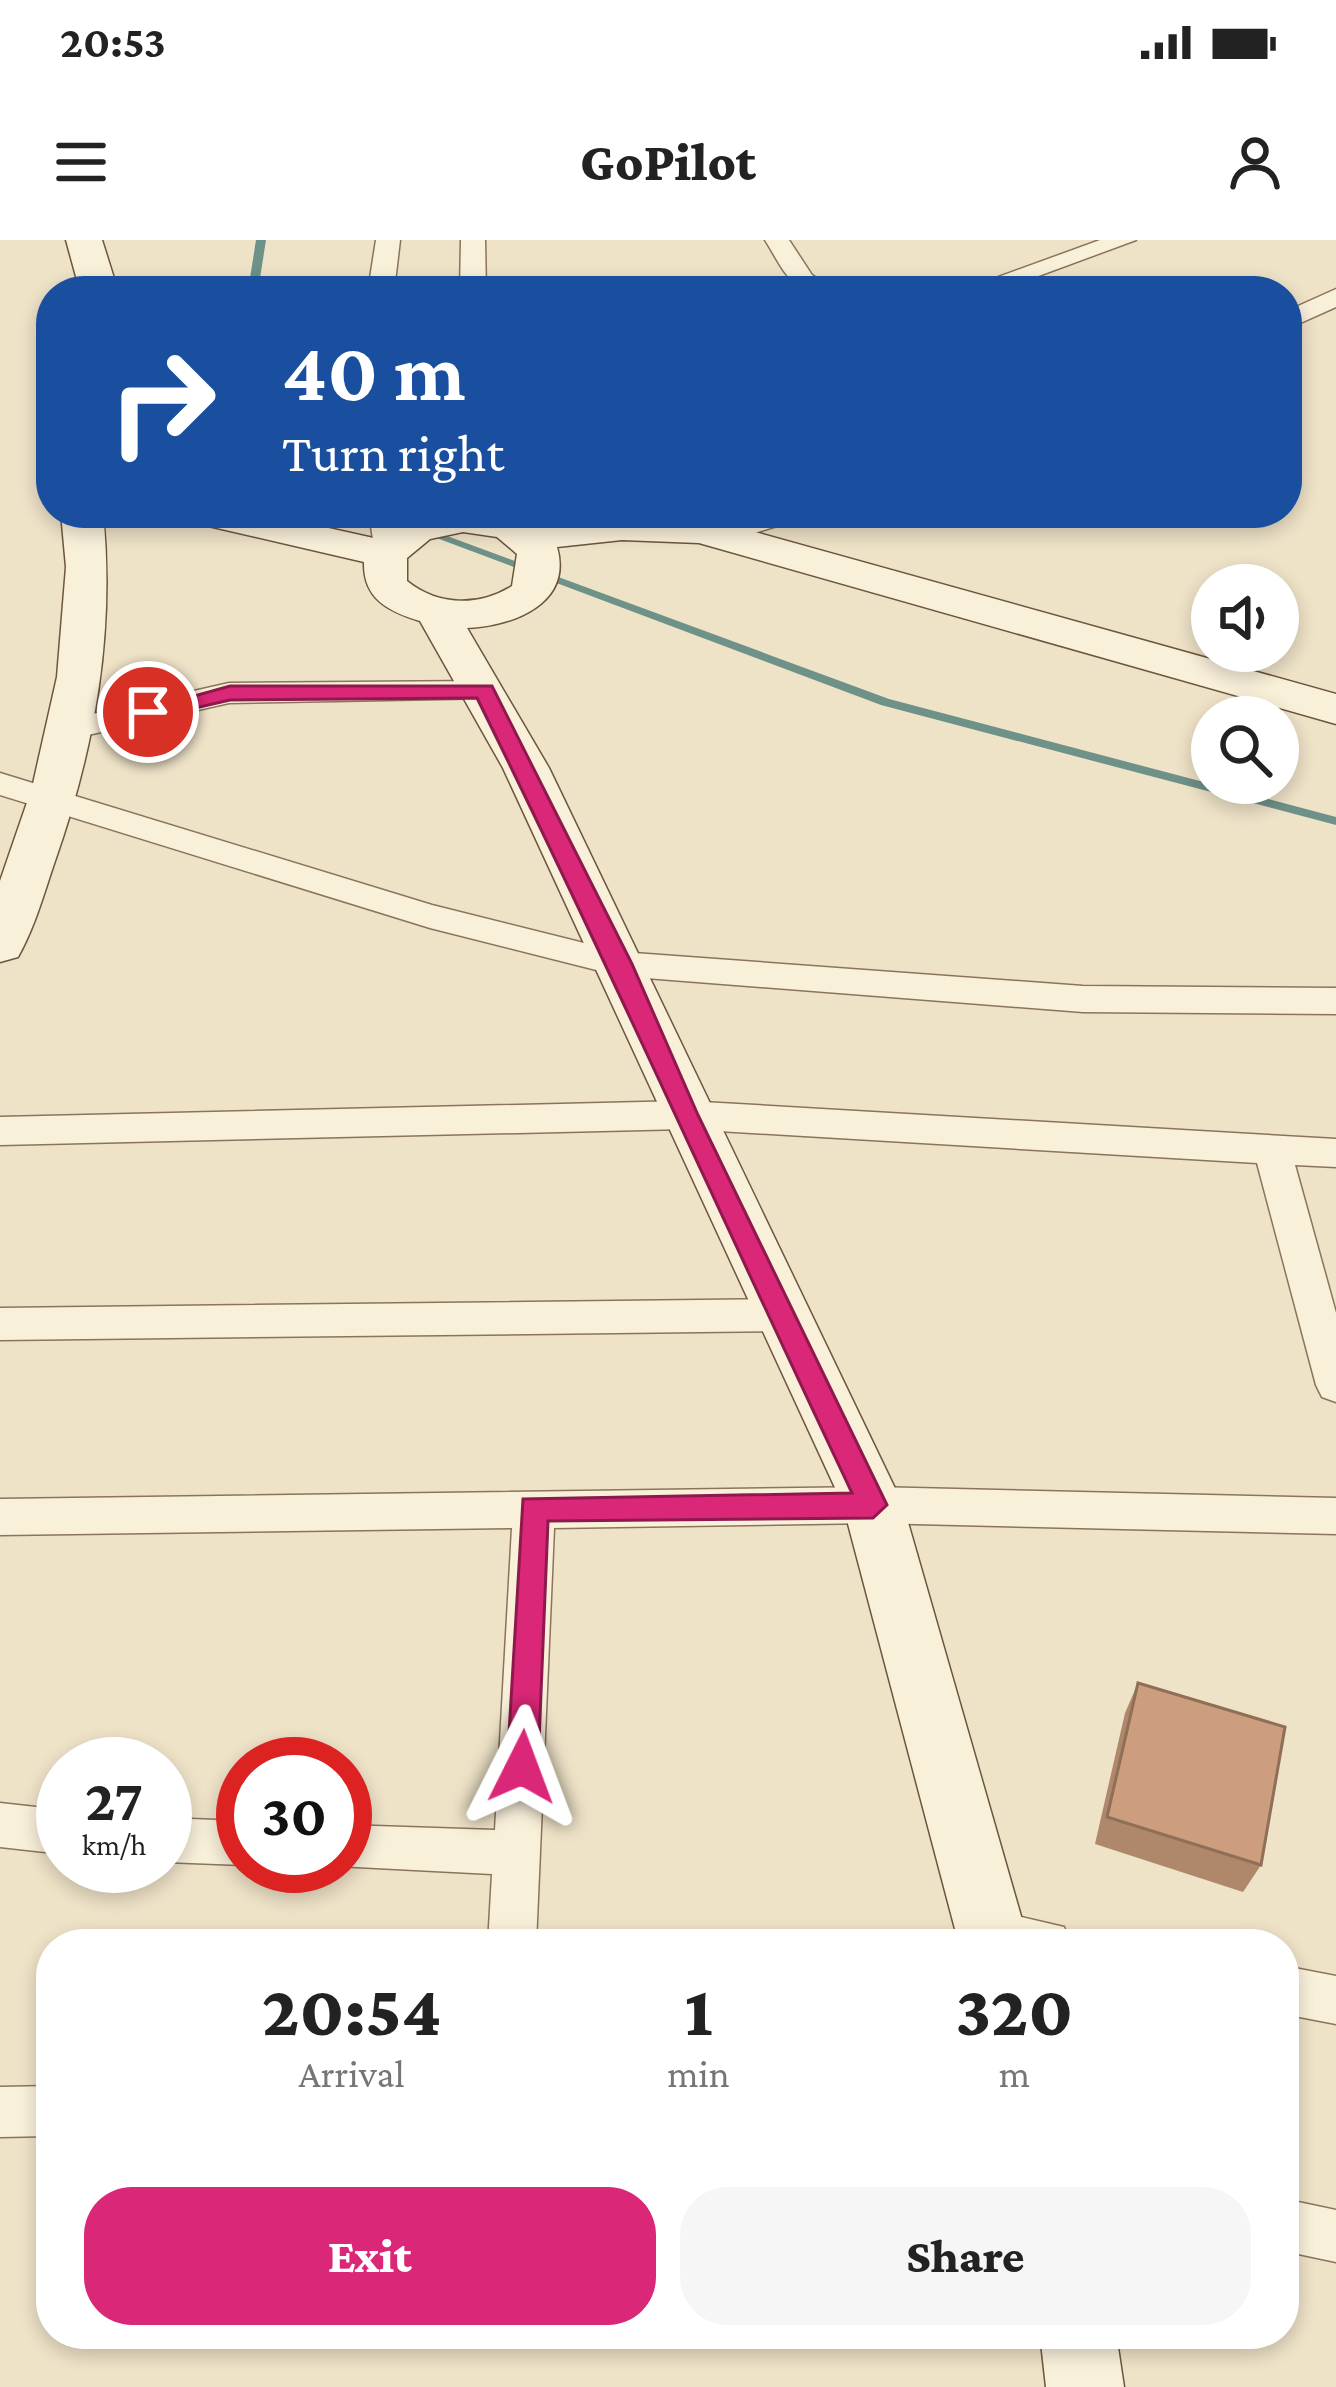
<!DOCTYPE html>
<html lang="en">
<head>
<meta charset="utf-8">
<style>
	body { margin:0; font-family:"Crimson Pro",serif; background:#f6f6f6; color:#222; height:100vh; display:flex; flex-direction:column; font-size:45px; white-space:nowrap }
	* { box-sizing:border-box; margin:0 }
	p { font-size:39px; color:#767676 }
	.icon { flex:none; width:66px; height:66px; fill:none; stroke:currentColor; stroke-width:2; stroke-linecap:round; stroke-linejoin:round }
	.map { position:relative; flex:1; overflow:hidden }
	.details { position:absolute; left:36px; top:1689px; width:1263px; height:420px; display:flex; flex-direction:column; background:#fff; border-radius:48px; box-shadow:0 6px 18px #0003 }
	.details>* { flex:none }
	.top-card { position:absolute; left:36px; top:36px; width:1266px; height:252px; border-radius:48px; box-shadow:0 6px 18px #0003; background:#1a4fa0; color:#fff; overflow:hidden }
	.fabs { position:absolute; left:1191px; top:324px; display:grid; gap:24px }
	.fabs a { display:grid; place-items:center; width:108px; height:108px; border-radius:50%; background:#fff; box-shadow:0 6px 18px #0003; font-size:60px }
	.speed { position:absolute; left:36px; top:1497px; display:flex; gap:24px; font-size:60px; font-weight:700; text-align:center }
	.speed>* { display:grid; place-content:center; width:156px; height:156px; border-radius:50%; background:#fff; box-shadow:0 6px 18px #0003; line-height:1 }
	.speed small { font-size:30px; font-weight:400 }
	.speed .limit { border:18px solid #d22; background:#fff; color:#111 }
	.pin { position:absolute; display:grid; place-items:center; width:102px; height:102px; color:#fff; margin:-51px; border:6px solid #fff; border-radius:50%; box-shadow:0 3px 12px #0007 }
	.me { position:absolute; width:132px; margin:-66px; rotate:3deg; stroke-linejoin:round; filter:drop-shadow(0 0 9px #0008) }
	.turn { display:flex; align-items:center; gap:42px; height:252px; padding:0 48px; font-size:54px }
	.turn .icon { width:156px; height:156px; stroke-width:2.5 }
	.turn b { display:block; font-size:84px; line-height:102px }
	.eta { display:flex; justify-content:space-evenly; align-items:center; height:204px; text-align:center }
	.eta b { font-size:72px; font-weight:800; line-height:84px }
	.cta { display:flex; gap:24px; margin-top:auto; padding:24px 48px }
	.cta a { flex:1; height:138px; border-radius:48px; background:#db2777; color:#fff; font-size:48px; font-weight:800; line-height:138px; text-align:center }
	.cta a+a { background:#f6f6f6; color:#222 }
	.status { display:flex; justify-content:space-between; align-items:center; height:84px; padding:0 60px; background:#fff; direction:ltr }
	.status svg { height:33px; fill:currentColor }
	header { display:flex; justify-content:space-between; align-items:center; height:156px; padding:0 48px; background:#fff; font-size:54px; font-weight:800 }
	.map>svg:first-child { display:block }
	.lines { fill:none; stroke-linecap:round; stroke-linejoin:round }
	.stream { fill:#6e9188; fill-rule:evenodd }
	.street-casing { stroke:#8a745c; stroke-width:3 }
	.secondary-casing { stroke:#6c563f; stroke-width:3 }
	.street { fill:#f9f0da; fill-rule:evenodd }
	.secondary { fill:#f9f0da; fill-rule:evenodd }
	.wall { fill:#af886c }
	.building { fill:#cc9e7d; stroke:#8f6f58; stroke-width:3 }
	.route { fill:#db2777; stroke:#8e194d; stroke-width:3 }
</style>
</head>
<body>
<div class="status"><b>20:53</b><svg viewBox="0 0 49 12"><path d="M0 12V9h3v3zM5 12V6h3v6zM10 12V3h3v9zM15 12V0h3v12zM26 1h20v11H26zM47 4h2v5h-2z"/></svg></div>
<header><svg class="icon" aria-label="menu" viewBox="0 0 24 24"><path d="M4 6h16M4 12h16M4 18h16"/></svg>GoPilot<svg class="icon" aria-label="person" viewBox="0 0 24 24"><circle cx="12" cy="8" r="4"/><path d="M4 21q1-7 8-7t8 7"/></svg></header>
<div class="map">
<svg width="1336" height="2147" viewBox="0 0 1336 2147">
	<rect width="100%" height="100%" fill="#eee2c7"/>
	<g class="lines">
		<!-- stream -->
		<path class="stream" d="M 256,0 L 266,0 L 258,51 L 248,51 Z
			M 370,273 L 385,273 L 889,459 L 1336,577 L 1336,585 L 881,465 Z"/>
		<defs>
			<path id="street" d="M 376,0 L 400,0 L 394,51 L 368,51 Z
				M 461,0 L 485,0 L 486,51 L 460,51 Z
				M 765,0 L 789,0 L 812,35 L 835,51 C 788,51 788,37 765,0 Z
				M 1100,0 L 1136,0 L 998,51 L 960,51 Z
				M 1336,49 L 1336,67 L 1287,89 L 1287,71 Z
				M 369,273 L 397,273 L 396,320 L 376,320 Z
				M 701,273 L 729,273 L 731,282 L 760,273 L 803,273 L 799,279 L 720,304 L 706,295 Z
				M 484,441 L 495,444 L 499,451 L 495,458 L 229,463 L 66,500 L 50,490 L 66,480 L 229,443 Z
				M 0,533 L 432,665 L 620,712 L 1083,746 L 1336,748 L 1336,774 L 1083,772 L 620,736 L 430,688 L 0,555 Z
				M 685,861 L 1336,899 L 1336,927 L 1295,925 L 1336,1073 L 1336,1162 L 1322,1157 L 1316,1145 L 1257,923 L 685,889 L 0,905 L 0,877 Z
				M 784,1059 L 798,1064 L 804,1075 L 798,1086 L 784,1091 L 0,1100 L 0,1068 Z
				M 873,1247 L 1336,1258 L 1336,1294 L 873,1283 L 554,1288 L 536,1704 L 488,1704 L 492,1634 L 337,1626 L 345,1626 L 345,1585 L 495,1590 L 512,1288 L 0,1295 L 0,1259 Z
				M 0,1563 L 63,1570 L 63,1614 L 0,1607 Z
				M 165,1578 L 243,1581 L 243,1625 L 165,1622 Z
				M 991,1670 L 1064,1687 L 1071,1704 L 972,1704 L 967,1693 L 974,1676 Z
				M 1284,1726 L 1336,1736 L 1336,1784 L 1284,1774 Z
				M 51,1846 L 51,1896 L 0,1897 L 0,1847 Z
				M 1284,1959 L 1336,1970 L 1336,2022 L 1284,2011 Z"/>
			<path id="secondary" d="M 66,0 L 102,0 L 118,51 L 80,51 Z
				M 61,273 L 103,273 C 115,393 95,507 55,621 C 44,653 35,687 18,717 L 0,722 L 0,641 L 32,548 L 57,437 L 66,327 Z
				M 185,273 L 261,273 L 378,299 L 401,280 L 432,273 L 502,273 L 532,284 L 622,274 L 701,277 L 1336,454 L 1336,484 L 699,303 L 622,300 L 557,307 C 573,363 514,386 467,388 L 549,528 L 903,1265 L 1029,1704 L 959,1704 L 843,1265 L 503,528 L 420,381 C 387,371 363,358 364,322 L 191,282 ZM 463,292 L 497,297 L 517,314 L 512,346 C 478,367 438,366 407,341 L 407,318 L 430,299 Z
				M 1040,2094 L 1116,2094 L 1124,2147 L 1046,2147 Z"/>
		</defs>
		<!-- street casing -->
		<use href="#street" class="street-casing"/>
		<!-- secondary casing -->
		<use href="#secondary" class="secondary-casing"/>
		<!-- street -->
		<use href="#street" class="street"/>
		<!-- secondary -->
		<use href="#secondary" class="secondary"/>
	</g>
	<!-- wall -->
	<path class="wall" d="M 1138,1443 L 1261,1625 L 1243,1652 L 1095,1604 L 1125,1473 Z"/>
	<!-- building -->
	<path class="building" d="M 1138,1443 L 1285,1487 L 1261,1625 L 1107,1577 Z"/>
	<!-- route -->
	<path class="route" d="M 230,446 L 492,446 L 632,724 L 698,875 L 887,1265 L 873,1278 L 548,1281 L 538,1527 L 533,1537 L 522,1542 L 511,1537 L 507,1527 L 523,1259 L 852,1253 C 726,988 607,721 477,458 L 230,460 L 148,479 L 137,472 Z"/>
</svg>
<div class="fabs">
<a><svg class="icon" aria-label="sound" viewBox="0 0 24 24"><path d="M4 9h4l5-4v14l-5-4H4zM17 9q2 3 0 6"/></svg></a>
<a><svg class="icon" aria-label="search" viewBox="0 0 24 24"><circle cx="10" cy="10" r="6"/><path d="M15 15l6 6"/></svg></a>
</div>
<div class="speed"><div>27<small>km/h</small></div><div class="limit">30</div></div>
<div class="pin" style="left:148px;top:472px;background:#d93025"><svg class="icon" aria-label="arrive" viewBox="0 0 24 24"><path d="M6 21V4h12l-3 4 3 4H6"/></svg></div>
<svg class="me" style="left:522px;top:1527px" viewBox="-20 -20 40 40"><path d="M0-17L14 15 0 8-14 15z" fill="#db2777" stroke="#fff" stroke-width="4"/></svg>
<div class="top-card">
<div class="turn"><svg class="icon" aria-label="right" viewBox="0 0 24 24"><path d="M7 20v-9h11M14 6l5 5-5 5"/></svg><div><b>40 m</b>Turn right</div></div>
</div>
<section class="details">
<div class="eta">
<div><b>20:54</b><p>Arrival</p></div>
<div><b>1</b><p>min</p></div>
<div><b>320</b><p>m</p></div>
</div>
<div class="cta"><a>Exit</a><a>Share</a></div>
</section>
</div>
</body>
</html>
